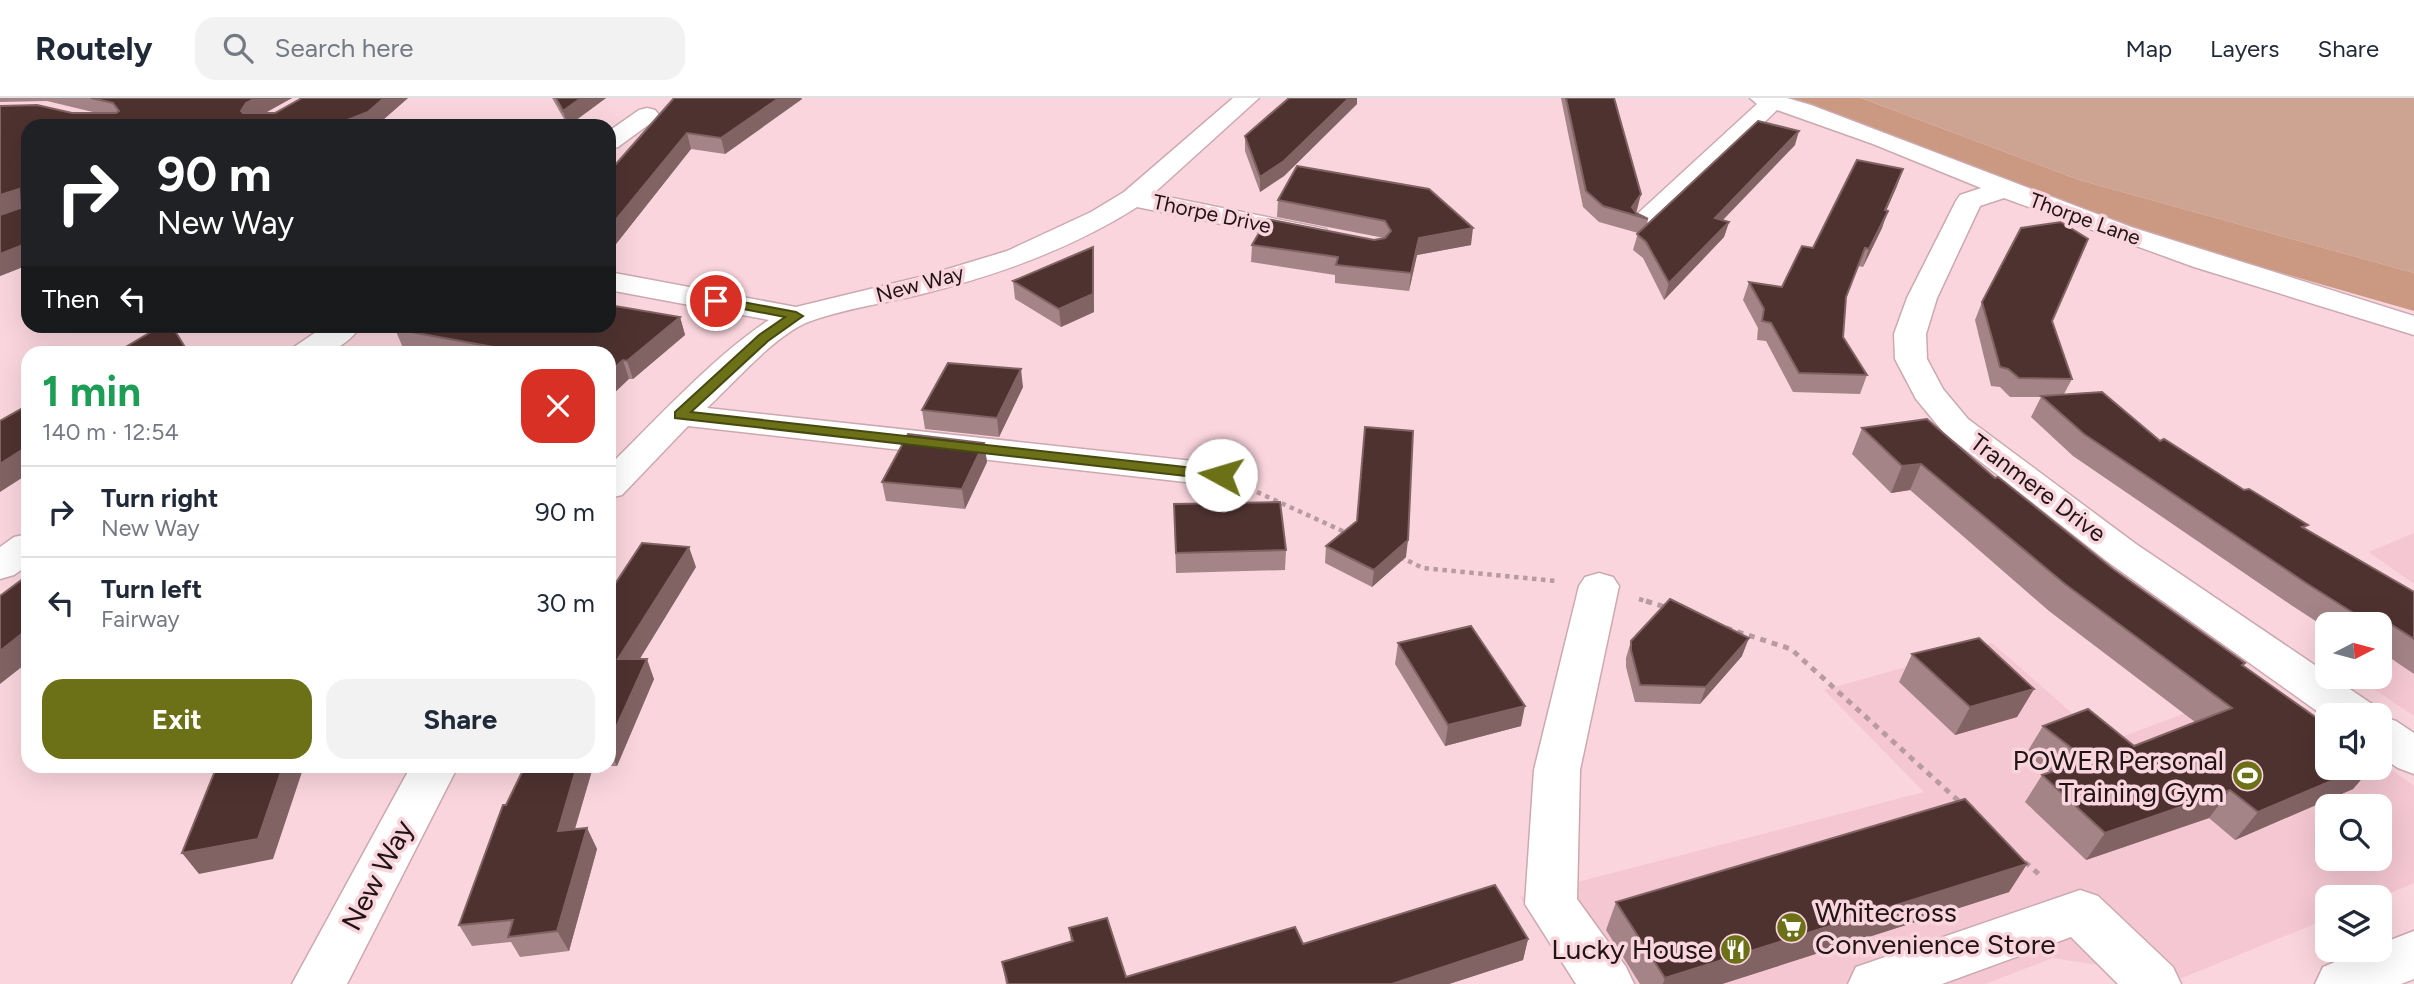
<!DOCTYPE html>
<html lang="en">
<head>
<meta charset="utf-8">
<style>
	body { margin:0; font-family:Figtree,sans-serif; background:#f2f2f3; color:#1f2937; height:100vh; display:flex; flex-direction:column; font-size:26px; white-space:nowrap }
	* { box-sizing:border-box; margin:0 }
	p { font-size:23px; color:#747a83 }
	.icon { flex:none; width:38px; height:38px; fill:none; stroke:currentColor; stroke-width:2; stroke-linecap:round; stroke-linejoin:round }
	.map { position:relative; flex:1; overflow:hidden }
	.details { position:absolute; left:21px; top:248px; width:595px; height:427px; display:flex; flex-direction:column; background:#fff; border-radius:21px; box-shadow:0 7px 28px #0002 }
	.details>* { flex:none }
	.hud { position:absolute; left:21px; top:21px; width:595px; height:214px; border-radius:21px; box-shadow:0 7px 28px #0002; background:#202124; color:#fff; overflow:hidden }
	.needle { width:46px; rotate:84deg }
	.buttons { position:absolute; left:2315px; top:514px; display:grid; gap:14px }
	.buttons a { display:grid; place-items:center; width:77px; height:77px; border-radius:14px; background:#fff; box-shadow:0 7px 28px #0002; font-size:35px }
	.pin { position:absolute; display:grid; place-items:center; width:60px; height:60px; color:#fff; margin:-30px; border:4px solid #fff; border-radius:50%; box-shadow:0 2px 7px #0007 }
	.me { position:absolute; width:77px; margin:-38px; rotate:276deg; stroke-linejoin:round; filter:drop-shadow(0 0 5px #0008) }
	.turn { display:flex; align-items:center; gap:24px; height:147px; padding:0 21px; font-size:32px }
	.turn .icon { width:91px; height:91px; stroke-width:2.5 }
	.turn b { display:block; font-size:49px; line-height:60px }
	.then { display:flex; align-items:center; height:66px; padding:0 21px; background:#0003; gap:14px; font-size:26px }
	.round { display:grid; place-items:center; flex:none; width:74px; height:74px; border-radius:21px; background:#f2f2f3 }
	.headline { display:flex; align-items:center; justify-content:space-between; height:119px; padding:0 21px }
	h1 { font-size:42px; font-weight:700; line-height:52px; color:#1e9e55 }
	.action { display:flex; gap:14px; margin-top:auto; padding:14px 21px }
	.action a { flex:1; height:80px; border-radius:21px; background:#6c7118; color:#fff; font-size:28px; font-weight:700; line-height:80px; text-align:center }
	.action a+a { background:#f2f2f3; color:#1f2937 }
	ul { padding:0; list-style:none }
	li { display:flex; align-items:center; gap:21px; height:91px; padding:0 21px; border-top:2px solid #e0e1e3 }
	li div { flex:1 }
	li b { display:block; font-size:26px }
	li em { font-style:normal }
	header { display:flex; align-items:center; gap:42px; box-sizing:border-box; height:98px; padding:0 35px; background:#fff; border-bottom:2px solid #e0e1e3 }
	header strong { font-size:33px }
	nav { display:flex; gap:38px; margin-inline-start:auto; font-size:24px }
	.search { width:490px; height:63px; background:#f2f2f3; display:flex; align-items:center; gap:18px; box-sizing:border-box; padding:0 24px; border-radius:21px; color:#747a83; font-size:26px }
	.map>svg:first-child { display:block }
	.built { fill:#f4c7d2; fill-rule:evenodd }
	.green { fill:#cda491 }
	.forest { fill:#cb9982 }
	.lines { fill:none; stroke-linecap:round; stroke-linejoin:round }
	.minor-casing { stroke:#cca9b1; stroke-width:3 }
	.major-casing { stroke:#cca9b1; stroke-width:3 }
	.path-far1 { stroke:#b89ba2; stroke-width:4.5; stroke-dasharray:4.5 4.5; stroke-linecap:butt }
	.path { stroke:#b89ba2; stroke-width:5; stroke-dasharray:6 6; stroke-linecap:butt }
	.minor { fill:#fff; fill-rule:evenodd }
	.major { fill:#fff; fill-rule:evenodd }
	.wall { fill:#a48487 }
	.shaded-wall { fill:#826364 }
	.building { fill:#4e3230; stroke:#826364; stroke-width:2 }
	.route { fill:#6c7118; stroke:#464910; stroke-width:2 }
	.labels { text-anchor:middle; stroke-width:7; stroke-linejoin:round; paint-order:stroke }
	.far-street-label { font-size:21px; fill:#201417; stroke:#fad5de }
	.street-label { font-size:24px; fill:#201417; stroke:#fad5de }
	.near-poi-label { font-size:28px; fill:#201417; stroke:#fad5de; text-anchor:end }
	.near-street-label { font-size:28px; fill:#201417; stroke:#fad5de }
</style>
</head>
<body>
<header>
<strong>Routely</strong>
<div class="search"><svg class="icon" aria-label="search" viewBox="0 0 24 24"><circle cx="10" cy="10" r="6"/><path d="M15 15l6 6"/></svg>Search here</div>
<nav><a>Map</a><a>Layers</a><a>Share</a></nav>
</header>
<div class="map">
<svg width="2414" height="886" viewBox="0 0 2414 886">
	<rect width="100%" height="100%" fill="#fad5de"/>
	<!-- built -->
	<path class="built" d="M 2414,435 L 2414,486 L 2369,454 Z
		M 2414,525 L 2414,618 L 2356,579 L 2380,579 L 2380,539 Z
		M 1992,545 L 2106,645 L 2267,584 L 2327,627 L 2328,670 L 2380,670 L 2380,664 L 2414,688 L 2414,785 L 2379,800 L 2328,800 L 2327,821 L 2182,880 L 2053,860 L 1985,886 L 1574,886 L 1520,799 L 1924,694 L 1824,592 ZM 2328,709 L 2380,709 L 2380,761 L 2328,761 Z"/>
	<!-- green -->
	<path class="green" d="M 1861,0 L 2414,0 L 2414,175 L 2079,82 Z"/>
	<!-- forest -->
	<path class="forest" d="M 1782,0 L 1861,0 L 2079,82 L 2414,175 L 2414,213 L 2149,137 Z"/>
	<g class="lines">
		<defs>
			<path id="minor" d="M 1233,0 L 1259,0 L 1153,96 L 1326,131 L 1330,137 L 1326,143 L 1316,145 L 1137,109 C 1071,151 998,177 922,196 C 886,205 842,211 808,224 C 775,237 734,285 707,310 L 1221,366 L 1234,369 L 1239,377 L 1234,385 L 1221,388 L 688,328 L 622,397 L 609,400 L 609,368 C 657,321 714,258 769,222 L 609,192 L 609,174 L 796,209 L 928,177 L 1007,153 L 1091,114 L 1124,94 Z
				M 1750,0 L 1787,0 L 1811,7 L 2131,129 L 2414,218 L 2414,237 L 2194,169 L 2004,100 L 1980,108 L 1937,200 L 1926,236 L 1927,261 L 1943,291 L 1968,321 L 2136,446 L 2328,576 L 2328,579 L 2332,579 L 2372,606 L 2378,618 L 2328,618 L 2328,621 L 2108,464 L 1944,335 L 1916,301 L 1895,261 L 1894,236 L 1907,200 L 1956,103 L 1960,97 L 1981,90 L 1873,46 L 1777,12 L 1655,130 L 1645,132 L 1635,130 L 1631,124 L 1635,118 L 1757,6 Z
				M 647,10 L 655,12 L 659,17 L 655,22 L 618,49 L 609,51 L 609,33 L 639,12 Z
				M 325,228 L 361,228 C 341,256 320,256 289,256 L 294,249 Z
				M 28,436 L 28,467 L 14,477 L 0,481 L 0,449 L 14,439 Z
				M 1599,475 L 1613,479 L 1619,488 L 1580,672 L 1577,801 L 1626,869 L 1634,886 L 1576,886 L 1525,806 L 1534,672 L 1579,488 L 1585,479 Z
				M 2380,618 L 2396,623 L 2414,635 L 2414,676 L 2398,670 L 2380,658 Z
				M 411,668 L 458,668 L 347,886 L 292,886 Z
				M 2080,792 L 2098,798 L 2173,869 L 2181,886 L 2118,886 L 2071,839 L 1942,886 L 1848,886 L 1856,869 Z"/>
			<path id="major" d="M 2414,833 L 2414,881 L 2401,886 L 2315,886 L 2323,869 L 2364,852 L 2380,852 L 2380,846 Z"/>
		</defs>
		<!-- minor casing -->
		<use href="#minor" class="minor-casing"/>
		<!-- major casing -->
		<use href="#major" class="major-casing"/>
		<!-- path-far1 -->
		<path class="path-far1" d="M 1257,394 L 1347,435
			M 1400,459 L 1423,470 L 1556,483
			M 1639,501 L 1652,505"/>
		<!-- path -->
		<path class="path" d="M 1646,503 L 1668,510
			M 1726,530 L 1791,551 L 1962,706
			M 2025,764 L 2042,779"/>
		<!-- minor -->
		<use href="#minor" class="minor"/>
		<!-- major -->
		<use href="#major" class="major"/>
	</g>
	<!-- wall -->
	<path class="wall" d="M 0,0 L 292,0 L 265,15 L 275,15 L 408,0 L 376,28 L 28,28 L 28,167 L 0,178 L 0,8 L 72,15 L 97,15 L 47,3 L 0,4 Z
		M 552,0 L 606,0 L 568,28 Z
		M 674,0 L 801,0 L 802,1 L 725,56 L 691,51 L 616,146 L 609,145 L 609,74 Z
		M 1289,0 L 1357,0 L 1357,6 L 1284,78 L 1260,94 L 1245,53 L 1245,38 Z
		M 1561,0 L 1614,0 L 1637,112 L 1636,115 L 1648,121 L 1647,127 L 1795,47 L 1723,122 L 1729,124 L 1724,139 L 1664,202 L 1643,160 L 1633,152 L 1638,135 L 1599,124 L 1583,109 Z
		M 1297,68 L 1471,147 L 1417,157 L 1409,193 L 1335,185 L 1335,177 L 1251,164 L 1252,147 L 1374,142 L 1384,140 L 1277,119 L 1278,102 Z
		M 1897,88 L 1886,112 L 1882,130 L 1863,169 L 1858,168 L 1846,201 L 1843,239 L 1867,277 L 1860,296 L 1793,294 L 1766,243 L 1757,242 L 1758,230 L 1743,202 L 1749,184 L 1782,189 Z
		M 1094,166 L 1094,214 L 1061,229 L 1015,201 L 1013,183 Z
		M 1982,204 L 2052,223 L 2072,281 L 2064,296 L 2160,343 L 2244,392 L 2308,427 L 2305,430 L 2414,494 L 2414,576 L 2380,553 L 2380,527 L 2328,527 L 2328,531 L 2291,507 L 2073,358 L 2031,319 L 2041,299 L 2010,299 L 2000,289 L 1991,288 L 1975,222 Z
		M 680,219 L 685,237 L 633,281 L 629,281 L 609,256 L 436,256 L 403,250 L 395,231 Z
		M 1023,289 L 999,339 L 925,331 L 922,312 Z
		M 1862,330 L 1995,380 L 2113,471 L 2245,565 L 2244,568 L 2328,670 L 2371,670 L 2353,691 L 2235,742 L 2209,720 L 2086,762 L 2025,704 L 2042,677 L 2050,674 L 2026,656 L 2043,628 L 2134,648 L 2195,624 L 2049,513 L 1910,392 L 1891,395 L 1852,356 Z
		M 984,345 L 987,364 L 965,411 L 886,403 L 882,384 Z
		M 1174,406 L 1286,452 L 1285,472 L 1176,475 Z
		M 1326,448 L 1406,459 L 1372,489 L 1325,465 Z
		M 696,469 L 639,561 L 654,581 L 617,668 L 609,668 L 609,495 Z
		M 1631,543 L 1742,558 L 1700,606 L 1635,604 L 1626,569 L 1626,560 Z
		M 1398,545 L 1521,628 L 1445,648 L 1395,566 Z
		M 1912,556 L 2034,591 L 2017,619 L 1955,637 L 1899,584 Z
		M 525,668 L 609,668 L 593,669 L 575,731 L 587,730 L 597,751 L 569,853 L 520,859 L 511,844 L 472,848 L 459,827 L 506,707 Z
		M 2027,766 L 2009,794 L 1722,886 L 1640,886 L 1606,832 L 1616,804 Z
		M 1069,830 L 1126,879 L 1303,846 L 1528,841 L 1523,862 L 1449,886 L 1006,886 L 1002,864 L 1071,844 Z"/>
	<!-- shaded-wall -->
	<path class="shaded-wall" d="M 256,0 L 292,0 L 254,21 L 248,28 L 241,13 L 246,5 Z
		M 384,0 L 408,0 L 376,28 L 332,28 Z
		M 581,0 L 606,0 L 568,28 L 563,13 Z
		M 779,0 L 801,0 L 802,1 L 725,56 L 721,40 Z
		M 1349,0 L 1357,0 L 1357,6 L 1284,78 L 1260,94 L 1260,79 Z
		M 1799,33 L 1795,47 L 1710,135 L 1715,120 Z
		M 687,35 L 691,51 L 616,146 L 610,129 Z
		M 1903,71 L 1897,88 L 1879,129 L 1885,112 Z
		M 19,91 L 28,108 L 0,117 L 0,97 Z
		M 1641,96 L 1637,112 L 1634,117 L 1632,109 Z
		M 1888,113 L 1882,130 L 1863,169 L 1869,151 Z
		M 1729,124 L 1724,139 L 1664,202 L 1669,185 Z
		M 1473,130 L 1471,147 L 1417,157 L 1409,193 L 1411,175 L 1419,140 Z
		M 28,138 L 28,167 L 0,178 L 0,156 L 23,139 Z
		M 1093,149 L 1094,214 L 1061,229 L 1059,211 Z
		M 680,219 L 685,237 L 633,281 L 627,263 Z
		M 186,251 L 189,256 L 179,256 Z
		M 623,262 L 629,281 L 609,300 L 609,275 Z
		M 1021,271 L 1023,289 L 999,339 L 997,320 Z
		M 984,345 L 987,364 L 965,411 L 962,391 Z
		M 28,348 L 28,376 L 0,394 L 0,366 Z
		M 1921,366 L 1910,392 L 1891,395 L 1902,368 Z
		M 1408,442 L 1406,459 L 1372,489 L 1374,472 Z
		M 689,449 L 696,469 L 627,582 L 618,561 Z
		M 2375,516 L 2366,527 L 2359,527 L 2363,521 Z
		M 28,531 L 28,564 L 0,586 L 0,553 Z
		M 1749,540 L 1742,558 L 1700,606 L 1706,589 Z
		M 647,561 L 654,581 L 617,668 L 609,651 L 609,645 Z
		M 2034,591 L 2017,619 L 1955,637 L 1970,609 Z
		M 1525,608 L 1521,628 L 1445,648 L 1448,627 Z
		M 283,668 L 304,668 L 273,761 L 199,776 L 182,755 Z
		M 577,668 L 593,669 L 568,754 L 558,733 Z
		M 2362,670 L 2371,670 L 2353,691 L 2235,742 L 2258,714 Z
		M 2230,692 L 2209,720 L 2086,762 L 2105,735 Z
		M 587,730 L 597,751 L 569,853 L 557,833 Z
		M 2027,766 L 2009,794 L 1722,886 L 1663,886 L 1665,880 Z
		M 1528,841 L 1523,862 L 1449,886 L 1392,886 Z"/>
	<!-- building -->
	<path class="building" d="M 91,0 L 256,0 L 246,5 L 241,13 L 243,15 L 275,15 L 302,0 L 384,0 L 368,14 L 332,28 L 28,28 L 28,138 L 23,139 L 28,142 L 28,145 L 0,156 L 0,117 L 20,110 L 19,91 L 0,97 L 0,8 L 37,7 L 72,15 L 116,15 L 119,13 L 113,5 Z
		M 556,0 L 581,0 L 563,13 Z
		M 674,0 L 779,0 L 721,40 L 687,35 L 610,129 L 609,128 L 609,74 Z
		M 1289,0 L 1349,0 L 1284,63 L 1260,79 L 1245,38 Z
		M 1566,0 L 1614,0 L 1641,96 L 1632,109 L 1636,115 L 1648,121 L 1603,108 L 1586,93 Z
		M 1758,23 L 1799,33 L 1715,120 L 1729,124 L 1669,185 L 1646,144 L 1637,136 Z
		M 1857,62 L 1903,71 L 1885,112 L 1888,113 L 1869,151 L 1865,150 L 1846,199 L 1843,239 L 1867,277 L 1799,275 L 1771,225 L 1762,223 L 1764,211 L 1749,184 L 1782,189 L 1802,148 L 1813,150 Z
		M 1297,68 L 1429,91 L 1473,130 L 1419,140 L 1411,175 L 1336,167 L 1338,159 L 1252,147 L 1267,121 L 1374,142 L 1385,140 L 1391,133 L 1385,123 L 1278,102 Z
		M 2061,124 L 2088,141 L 2052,223 L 2072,281 L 2019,280 L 2008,271 L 2000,269 L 1982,204 L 2021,130 Z
		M 1093,149 L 1093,196 L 1059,211 L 1013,183 Z
		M 609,207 L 680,219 L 627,263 L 623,262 L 609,275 L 609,256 L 531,256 L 395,231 L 400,228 L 609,228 Z
		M 161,228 L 172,228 L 186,251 L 179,256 L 114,256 Z
		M 948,265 L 1021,271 L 997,320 L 922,312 Z
		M 2102,294 L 2160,343 L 2164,341 L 2244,392 L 2249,391 L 2308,427 L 2302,429 L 2414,494 L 2414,541 L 2375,516 L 2363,521 L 2306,485 L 2084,336 L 2041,298 Z
		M 28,307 L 28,348 L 0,366 L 0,323 Z
		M 1927,321 L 1995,380 L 1998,379 L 2113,471 L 2245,565 L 2242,567 L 2328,628 L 2328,670 L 2362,670 L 2258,714 L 2230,692 L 2105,735 L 2042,677 L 2087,662 L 2043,628 L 2088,611 L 2134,648 L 2232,610 L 2065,486 L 1921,366 L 1902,368 L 1862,330 Z
		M 1365,329 L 1413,333 L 1408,442 L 1374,472 L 1326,448 L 1357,423 Z
		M 908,336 L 984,345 L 962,391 L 882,384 Z
		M 1280,404 L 1286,452 L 1176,455 L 1174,406 Z
		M 642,445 L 689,449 L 618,561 L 647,561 L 609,645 L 609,495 Z
		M 28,477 L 28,531 L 0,553 L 0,498 Z
		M 1670,501 L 1749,540 L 1706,589 L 1640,587 L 1631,552 L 1631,543 Z
		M 1471,528 L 1525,608 L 1448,627 L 1398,545 Z
		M 1979,540 L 2034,591 L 1970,609 L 1912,556 Z
		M 217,668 L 283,668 L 258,741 L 182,755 Z
		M 525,668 L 577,668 L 558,733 L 587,730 L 557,833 L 508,839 L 513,822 L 459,827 L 503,707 L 506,707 Z
		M 1965,701 L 2027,766 L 1665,880 L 1616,804 Z
		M 1495,787 L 1528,841 L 1392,886 L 1008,886 L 1002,864 L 1073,843 L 1069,830 L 1107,820 L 1126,879 L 1295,829 L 1303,846 Z"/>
	<!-- route -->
	<path class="route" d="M 716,199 L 796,214 L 803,218 L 768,243 L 691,314 L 1221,373 L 1228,377 L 1221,382 L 675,320 L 675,314 L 759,237 L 785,219 L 712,205 L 710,203 Z"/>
	<!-- icons -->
	<defs>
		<symbol id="stadium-disc" viewBox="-11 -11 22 22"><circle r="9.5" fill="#6c7118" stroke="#fad5de"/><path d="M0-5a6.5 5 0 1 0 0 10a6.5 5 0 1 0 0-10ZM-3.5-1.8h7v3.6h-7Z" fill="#fff"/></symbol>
		<symbol id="supermarket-disc" viewBox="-11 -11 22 22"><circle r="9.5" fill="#6c7118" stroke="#fad5de"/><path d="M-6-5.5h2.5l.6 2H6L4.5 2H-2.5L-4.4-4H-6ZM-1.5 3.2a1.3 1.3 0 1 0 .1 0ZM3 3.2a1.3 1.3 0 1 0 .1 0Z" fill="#fff"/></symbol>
		<symbol id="restaurant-disc" viewBox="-11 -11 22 22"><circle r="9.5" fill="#6c7118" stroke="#fad5de"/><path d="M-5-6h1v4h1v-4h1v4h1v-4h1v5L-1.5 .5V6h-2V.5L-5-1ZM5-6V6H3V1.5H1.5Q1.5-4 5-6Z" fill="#fff"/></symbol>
	</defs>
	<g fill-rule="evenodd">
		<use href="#stadium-disc" x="2230" y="660" width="35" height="35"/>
		<use href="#supermarket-disc" x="1774" y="812" width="35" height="35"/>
		<use href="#restaurant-disc" x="1718" y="834" width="35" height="35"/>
	</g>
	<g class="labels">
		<!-- far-street labels -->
		<g class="far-street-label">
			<text transform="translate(1212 116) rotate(12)" y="7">Thorpe Drive</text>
			<text transform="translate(2085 121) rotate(20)" y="7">Thorpe Lane</text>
			<text transform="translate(920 186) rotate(-15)" y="7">New Way</text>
		</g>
		<!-- street labels -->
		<g class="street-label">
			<text transform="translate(2038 390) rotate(37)" y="8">Tranmere Drive</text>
		</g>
		<!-- near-poi labels -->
		<g class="near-poi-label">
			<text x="2224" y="672">POWER Personal<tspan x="2224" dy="32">Training Gym</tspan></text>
			<text x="1815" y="824" text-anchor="start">Whitecross<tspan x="1815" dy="32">Convenience Store</tspan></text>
			<text x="1713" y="861">Lucky House</text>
		</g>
		<!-- near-street labels -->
		<g class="near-street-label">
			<text transform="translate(377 777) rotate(-62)" y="10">New Way</text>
		</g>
	</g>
</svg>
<div class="buttons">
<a><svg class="needle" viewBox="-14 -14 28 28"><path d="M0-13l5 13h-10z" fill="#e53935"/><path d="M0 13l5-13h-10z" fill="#747a83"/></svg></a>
<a><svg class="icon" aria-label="sound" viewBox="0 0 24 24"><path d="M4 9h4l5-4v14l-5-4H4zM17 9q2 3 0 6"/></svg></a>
<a><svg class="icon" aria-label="search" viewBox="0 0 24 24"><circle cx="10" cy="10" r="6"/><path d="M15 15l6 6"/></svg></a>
<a><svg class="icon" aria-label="layers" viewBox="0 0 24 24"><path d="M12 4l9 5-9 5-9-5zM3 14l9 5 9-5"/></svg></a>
</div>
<div class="pin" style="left:716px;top:203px;background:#d93025"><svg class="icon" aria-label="arrive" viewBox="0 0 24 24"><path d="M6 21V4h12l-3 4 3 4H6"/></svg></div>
<svg class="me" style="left:1221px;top:377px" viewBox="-20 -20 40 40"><circle r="19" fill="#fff"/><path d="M0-13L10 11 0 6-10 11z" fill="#6c7118"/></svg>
<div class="hud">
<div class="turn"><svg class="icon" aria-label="right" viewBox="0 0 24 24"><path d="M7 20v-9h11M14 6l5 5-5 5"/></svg><div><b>90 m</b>New Way</div></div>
<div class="then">Then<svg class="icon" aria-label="left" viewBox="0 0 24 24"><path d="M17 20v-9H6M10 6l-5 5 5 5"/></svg></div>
</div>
<section class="details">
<div class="headline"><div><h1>1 min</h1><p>140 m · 12:54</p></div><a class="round" style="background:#d93025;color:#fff"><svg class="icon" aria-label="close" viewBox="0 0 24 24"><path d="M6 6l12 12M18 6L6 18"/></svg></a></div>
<ul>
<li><svg class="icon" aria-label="right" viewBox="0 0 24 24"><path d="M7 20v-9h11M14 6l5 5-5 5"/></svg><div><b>Turn right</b><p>New Way</p></div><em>90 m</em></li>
<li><svg class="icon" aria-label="left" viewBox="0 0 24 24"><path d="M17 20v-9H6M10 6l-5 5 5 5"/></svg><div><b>Turn left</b><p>Fairway</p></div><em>30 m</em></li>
</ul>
<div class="action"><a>Exit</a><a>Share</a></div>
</section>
</div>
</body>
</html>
